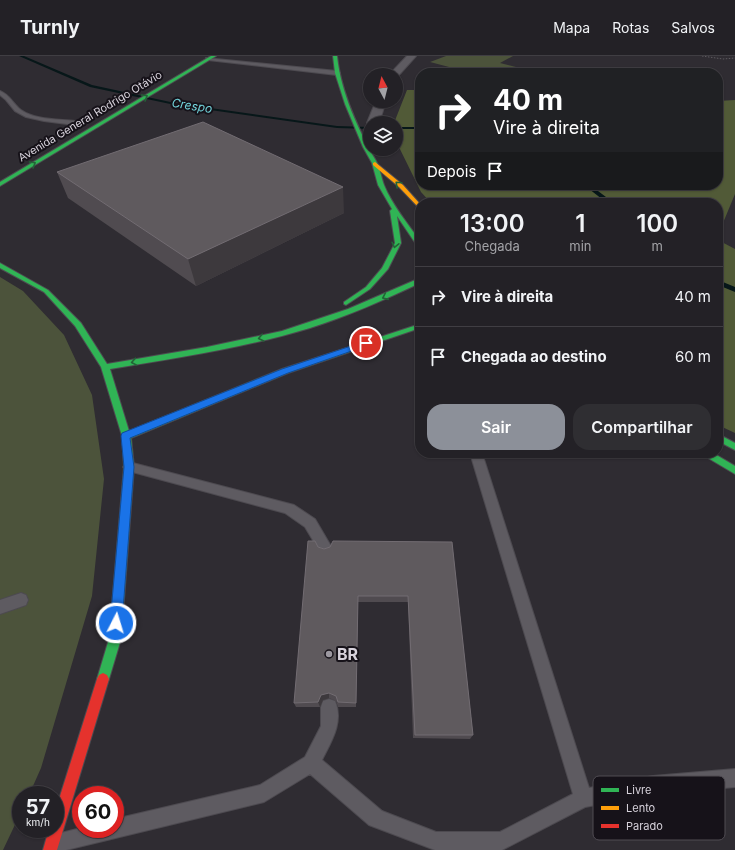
<!DOCTYPE html>
<html lang="pt">
<head>
<meta charset="utf-8">
<style>
	body { margin:0; font-family:Inter,sans-serif; background:#2f2e32; color:#f1f3f6; height:100vh; display:flex; flex-direction:column; font-size:15px; white-space:nowrap }
	* { box-sizing:border-box; margin:0 }
	p { font-size:13px; color:#a3a3a7 }
	.icon { flex:none; width:22px; height:22px; fill:none; stroke:currentColor; stroke-width:2; stroke-linecap:round; stroke-linejoin:round }
	.map { position:relative; flex:1; overflow:hidden }
	.drawer { position:absolute; left:415px; top:142px; width:308px; height:260px; display:flex; flex-direction:column; background:#232126; border-radius:16px; box-shadow:0 1px 3px #0004,0 0 0 1px #403e43 }
	.drawer>* { flex:none }
	.guide { position:absolute; left:415px; top:12px; width:308px; height:122px; border-radius:16px; box-shadow:0 1px 3px #0004,0 0 0 1px #403e43; background:#202124; color:#fff; overflow:hidden }
	.needle { width:26px; rotate:353deg }
	.buttons { position:absolute; left:363px; top:12px; display:grid; gap:8px }
	.buttons a { display:grid; place-items:center; width:40px; height:40px; border-radius:50%; background:#232126; box-shadow:0 1px 3px #0004,0 0 0 1px #403e43; font-size:20px }
	.speed { position:absolute; left:12px; top:730px; display:flex; gap:8px; font-size:20px; font-weight:700; text-align:center }
	.speed>* { display:grid; place-content:center; width:52px; height:52px; border-radius:50%; background:#232126; box-shadow:0 1px 3px #0004,0 0 0 1px #403e43; line-height:1 }
	.speed small { font-size:10px; font-weight:400 }
	.speed .limit { border:6px solid #d22; background:#fff; color:#111 }
	.pin { position:absolute; display:grid; place-items:center; width:34px; height:34px; color:#fff; margin:-17px; border:2px solid #fff; border-radius:50%; box-shadow:0 1px 4px #0007 }
	.me { position:absolute; width:44px; margin:-22px; rotate:5deg; stroke-linejoin:round; filter:drop-shadow(0 0 3px #0008) }
	.turn { display:flex; align-items:center; gap:14px; height:84px; padding:0 12px; font-size:18px }
	.turn .icon { width:52px; height:52px; stroke-width:2.5 }
	.turn b { display:block; font-size:28px; line-height:34px }
	.then { display:flex; align-items:center; height:38px; padding:0 12px; background:#0003; gap:8px; font-size:15px }
	.eta { display:flex; justify-content:space-evenly; align-items:center; height:68px; text-align:center }
	.eta b { font-size:24px; font-weight:600; line-height:28px }
	.primary-button { display:flex; gap:8px; margin-top:auto; padding:8px 12px }
	.primary-button a { flex:1; height:46px; border-radius:16px; background:#8c9099; color:#fff; font-size:16px; font-weight:600; line-height:46px; text-align:center }
	.primary-button a+a { background:#2f2e32; color:#f1f3f6 }
	ul { padding:0; list-style:none }
	li { display:flex; align-items:center; gap:12px; height:60px; padding:0 12px; border-top:1px solid #403e43 }
	li div { flex:1 }
	li b { display:block; font-size:15px }
	li em { font-style:normal }
	header { display:flex; align-items:center; gap:24px; box-sizing:border-box; height:56px; padding:0 20px; background:#232126; border-bottom:1px solid #403e43 }
	header strong { font-size:19px }
	nav { display:flex; gap:22px; margin-inline-start:auto; font-size:14px }
	.map>svg:first-child { display:block }
	.green { fill:#4c533b }
	.forest { fill:#515a37 }
	.lines { fill:none; stroke-linecap:round; stroke-linejoin:round }
	.stream { fill:#071719; fill-rule:evenodd }
	.lane-casing { stroke:#4d4a50; stroke-width:2 }
	.street-casing { stroke:#4d4a50; stroke-width:2 }
	.fast-casing { stroke:#4d4a50; stroke-width:2 }
	.slow-casing { stroke:#4d4a50; stroke-width:2 }
	.jam-casing { stroke:#4d4a50; stroke-width:2 }
	.path { stroke:#5e5b60; stroke-width:1; stroke-dasharray:1.5 1.5; stroke-linecap:butt }
	.lane { fill:#5e5b61; fill-rule:evenodd }
	.street { fill:#5e5b61; fill-rule:evenodd }
	.fast { fill:#30b455; fill-rule:evenodd }
	.slow { fill:#ff9f0a; fill-rule:evenodd }
	.jam { fill:#e5322d; fill-rule:evenodd }
	.wall { fill:#504b50 }
	.shaded-wall { fill:#3d393d }
	.building { fill:#5f5a5e; stroke:#726c72 }
	.oneway { stroke:#236337 }
	.route { fill:#1a73e8; stroke:#114b97 }
	.poi-dot { fill:#9c98a0; stroke:#161219; stroke-width:1.5 }
	.labels { text-anchor:middle; stroke-width:4; stroke-linejoin:round; paint-order:stroke }
	.far-street-label { font-size:11px; fill:#d7d2db; stroke:#161219 }
	.far-water-label { font-size:12px; font-style:italic; fill:#72d4db; stroke:#161219 }
	.near-poi-label { font-size:16px; font-weight:bold; fill:#d7d2db; stroke:#161219; text-anchor:start }
	.key { fill:#161219; stroke:#504c53; stroke-width:1 }
	.key-label { font-size:11px; fill:#d7d2db }
</style>
</head>
<body>
<header>
<strong>Turnly</strong>
<nav><a>Mapa</a><a>Rotas</a><a>Salvos</a></nav>
</header>
<div class="map">
<svg width="735" height="794" viewBox="0 0 735 794">
	<rect width="100%" height="100%" fill="#2f2c32"/>
	<!-- green -->
	<path class="green" d="M 446,0 L 513,0 L 500,7 L 516,11 L 504,17 L 472,17 L 430,6 Z
		M 0,221 L 23,235 L 64,279 L 92,339 L 104,423 L 92,540 L 41,712 L 29,739 L 21,739 L 21,756 L 3,794 L 0,794 Z"/>
	<!-- forest -->
	<path class="forest" d="M 407,34 L 420,34 L 420,129 L 718,129 L 718,45 L 735,44 L 735,138 L 718,179 L 718,147 L 431,147 L 421,136 L 396,85 L 396,67 L 394,67 Z
		M 718,184 L 735,193 L 735,377 L 718,369 Z"/>
	<g class="lines">
		<!-- stream -->
		<path class="stream" d="M 19,0 L 24,0 L 92,29 L 175,47 L 337,70 L 370,71 L 370,73 L 337,72 L 175,49 L 90,31 Z
			M 396,71 L 420,71 L 420,73 L 396,73 Z
			M 584,129 L 590,129 L 614,147 L 607,147 Z
			M 718,224 L 735,231 L 735,236 L 718,229 Z"/>
		<defs>
			<path id="lane" d="M 206,2 L 337,15 L 340,17 L 337,19 L 208,4 Z
				M 0,35 C 10,39 13,48 21,54 C 35,64 58,63 75,65 L 78,67 L 75,69 L 44,65 L 26,61 L 15,55 L 6,44 L 0,39 Z
				M 470,397 L 482,397 L 589,732 L 653,720 L 735,713 L 735,731 L 653,738 L 585,751 L 502,794 L 435,794 L 369,769 L 310,718 L 264,746 L 66,794 L 49,794 L 47,787 L 49,780 L 81,772 L 81,773 L 115,773 L 115,763 L 260,729 L 305,701 L 321,670 L 321,651 L 323,645 L 329,643 L 335,645 C 344,666 331,686 322,704 L 382,755 L 436,776 L 500,776 L 573,738 Z
				M 129,406 L 294,449 L 315,463 L 332,492 L 330,496 L 325,498 L 320,496 L 305,471 L 285,457 L 125,414 L 123,411 L 125,408 Z
				M 21,537 L 26,539 L 28,544 L 26,549 L 0,558 L 0,544 Z"/>
			<path id="street" d="M 407,0 L 416,0 L 397,21 L 396,21 L 396,19 L 389,19 Z
				M 376,45 L 386,45 L 379,67 L 370,67 L 369,69 L 367,67 Z"/>
			<path id="fast" d="M 211,0 L 216,0 L 0,130 L 0,126 Z
				M 333,0 L 337,0 C 341,37 358,73 376,105 C 380,112 381,121 384,129 C 392,149 408,168 420,185 L 420,192 L 418,191 L 397,160 L 401,187 L 388,213 L 370,233 L 346,249 L 344,248 L 344,246 L 366,231 L 382,212 L 395,187 L 390,155 L 392,153 L 378,129 L 372,107 L 363,91 L 345,48 L 335,17 Z
				M 0,207 L 48,234 L 81,267 L 107,308 L 207,291 L 282,275 L 348,253 L 420,222 L 420,227 C 384,244 348,260 310,272 C 244,292 177,302 110,313 L 129,375 L 282,313 L 420,268 L 420,272 L 288,317 L 131,382 L 134,411 L 121,583 L 109,623 L 107,627 L 103,629 L 99,627 L 97,623 L 109,583 L 124,411 L 122,380 L 101,311 L 75,270 L 44,236 L 0,212 Z
				M 718,378 L 735,387 L 735,394 L 718,385 Z
				M 702,397 L 713,397 L 735,410 L 735,418 L 703,399 Z"/>
			<path id="slow" d="M 375,106 L 403,129 L 420,148 L 420,153 L 399,131 L 373,109 L 373,107 Z"/>
			<path id="jam" d="M 103,617 L 107,619 L 109,623 L 57,794 L 43,794 L 49,773 L 55,773 L 55,756 L 97,623 L 99,619 Z"/>
		</defs>
		<!-- lane casing -->
		<use href="#lane" class="lane-casing"/>
		<!-- street casing -->
		<use href="#street" class="street-casing"/>
		<!-- fast casing -->
		<use href="#fast" class="fast-casing"/>
		<!-- slow casing -->
		<use href="#slow" class="slow-casing"/>
		<!-- jam casing -->
		<use href="#jam" class="jam-casing"/>
		<!-- path -->
		<path class="path" d="M 702,0 L 723,3 L 735,2"/>
		<!-- lane -->
		<use href="#lane" class="lane"/>
		<!-- street -->
		<use href="#street" class="street"/>
		<!-- fast -->
		<use href="#fast" class="fast"/>
		<!-- slow -->
		<use href="#slow" class="slow"/>
		<!-- jam -->
		<use href="#jam" class="jam"/>
	</g>
	<!-- wall -->
	<path class="wall" d="M 57,116 L 344,157 L 196,230 L 68,142 Z
		M 452,486 L 473,679 L 470,683 L 413,682 L 408,546 L 358,546 L 356,651 L 338,651 L 336,645 L 329,642 L 323,644 L 320,651 L 296,651 L 294,647 L 318,491 L 324,493 Z"/>
	<!-- shaded-wall -->
	<path class="shaded-wall" d="M 343,131 L 344,157 L 196,230 L 188,203 Z
		M 329,637 L 329,642 L 323,644 L 320,651 L 318,646 L 321,639 Z"/>
	<!-- building -->
	<path class="building" d="M 203,66 L 343,131 L 188,203 L 57,116 Z
		M 308,485 L 315,485 L 318,491 L 324,493 L 330,491 L 333,485 L 452,486 L 473,679 L 415,679 L 408,540 L 358,540 L 356,647 L 338,646 L 336,640 L 329,637 L 321,639 L 318,646 L 294,647 Z"/>
	<!-- one-way arrows -->
	<defs><path id="oneway-chevron" d="M-2-3.5L2.5 0L-2 3.5" fill="none" stroke-width="1.6" stroke-linecap="round" stroke-linejoin="round"/></defs>
	<g class="oneway">
		<use href="#oneway-chevron" transform="translate(145 41) rotate(-31)"/>
		<use href="#oneway-chevron" transform="translate(33 108) rotate(-31)"/>
		<use href="#oneway-chevron" transform="translate(398 128) rotate(-137)"/>
		<use href="#oneway-chevron" transform="translate(395 189) rotate(103)"/>
		<use href="#oneway-chevron" transform="translate(385 241) rotate(156)"/>
		<use href="#oneway-chevron" transform="translate(261 282) rotate(167)"/>
		<use href="#oneway-chevron" transform="translate(134 306) rotate(170)"/>
	</g>
	<!-- route -->
	<path class="route" d="M 366,285 L 369,286 L 369,289 L 288,317 L 130,382 L 134,411 L 122,567 L 120,571 L 116,573 L 112,571 L 110,567 L 124,411 L 121,380 L 122,377 L 282,313 Z"/>
	<!-- markers -->
	<circle class="poi-dot" cx="329" cy="598" r="4"/>
	<g class="labels">
		<!-- far-street labels -->
		<g class="far-street-label">
			<text transform="translate(90 60) rotate(-31)" y="4">Avenida General Rodrigo Otávio</text>
		</g>
		<!-- far-water labels -->
		<g class="far-water-label">
			<text transform="translate(192 50) rotate(9)" y="4">Crespo</text>
		</g>
		<!-- near-poi labels -->
		<g class="near-poi-label">
			<text x="337" y="604">BR</text>
		</g>
	</g>
	<!-- legend -->
	<rect x="593" y="720" width="132" height="64" rx="6" class="key"/>
	<rect x="601" y="732" width="18" height="4" fill="#30b455"/>
	<rect x="601" y="750" width="18" height="4" fill="#ff9f0a"/>
	<rect x="601" y="768" width="18" height="4" fill="#e5322d"/>
	<g class="key-label">
		<text x="626" y="738">Livre</text>
		<text x="626" y="756">Lento</text>
		<text x="626" y="774">Parado</text>
	</g>
</svg>
<div class="buttons">
<a><svg class="needle" viewBox="-14 -14 28 28"><path d="M0-13l5 13h-10z" fill="#e53935"/><path d="M0 13l5-13h-10z" fill="#a3a3a7"/></svg></a>
<a><svg class="icon" aria-label="layers" viewBox="0 0 24 24"><path d="M12 4l9 5-9 5-9-5zM3 14l9 5 9-5"/></svg></a>
</div>
<div class="speed"><div>57<small>km/h</small></div><div class="limit">60</div></div>
<div class="pin" style="left:366px;top:287px;background:#d93025"><svg class="icon" aria-label="arrive" viewBox="0 0 24 24"><path d="M6 21V4h12l-3 4 3 4H6"/></svg></div>
<svg class="me" style="left:116px;top:567px" viewBox="-20 -20 40 40"><circle r="17" fill="#1a73e8" stroke="#fff" stroke-width="3"/><path d="M0-11L8 9 0 5-8 9z" fill="#fff"/></svg>
<div class="guide">
<div class="turn"><svg class="icon" aria-label="right" viewBox="0 0 24 24"><path d="M7 20v-9h11M14 6l5 5-5 5"/></svg><div><b>40 m</b>Vire à direita</div></div>
<div class="then">Depois<svg class="icon" aria-label="arrive" viewBox="0 0 24 24"><path d="M6 21V4h12l-3 4 3 4H6"/></svg></div>
</div>
<section class="drawer">
<div class="eta">
<div><b>13:00</b><p>Chegada</p></div>
<div><b>1</b><p>min</p></div>
<div><b>100</b><p>m</p></div>
</div>
<ul>
<li><svg class="icon" aria-label="right" viewBox="0 0 24 24"><path d="M7 20v-9h11M14 6l5 5-5 5"/></svg><div><b>Vire à direita</b></div><em>40 m</em></li>
<li><svg class="icon" aria-label="arrive" viewBox="0 0 24 24"><path d="M6 21V4h12l-3 4 3 4H6"/></svg><div><b>Chegada ao destino</b></div><em>60 m</em></li>
</ul>
<div class="primary-button"><a>Sair</a><a>Compartilhar</a></div>
</section>
</div>
</body>
</html>
